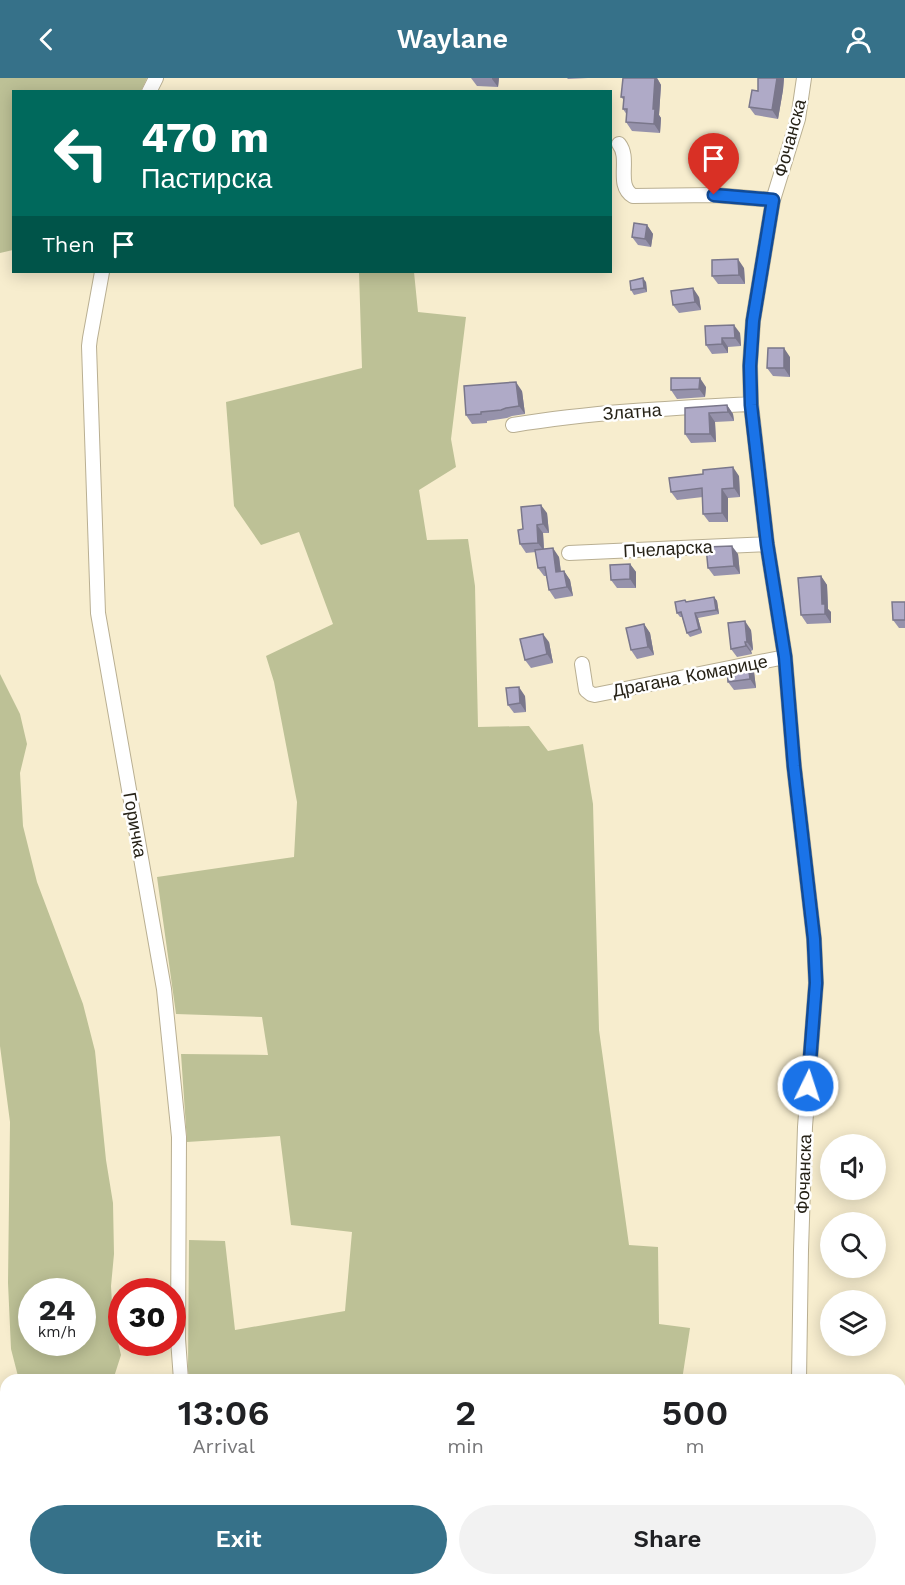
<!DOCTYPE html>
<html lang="en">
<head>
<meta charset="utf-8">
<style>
	body { margin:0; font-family:"Work Sans",sans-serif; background:#f2f2f2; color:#202124; height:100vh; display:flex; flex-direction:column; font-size:22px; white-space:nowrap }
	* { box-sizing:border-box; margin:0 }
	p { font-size:20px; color:#757577 }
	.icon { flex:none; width:33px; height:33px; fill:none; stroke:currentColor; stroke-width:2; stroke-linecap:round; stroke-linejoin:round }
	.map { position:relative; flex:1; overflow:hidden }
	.sheet { position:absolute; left:0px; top:1296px; width:906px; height:212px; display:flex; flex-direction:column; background:#fff; border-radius:18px 18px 0 0; box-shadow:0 3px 15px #0003 }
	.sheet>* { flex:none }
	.banner { position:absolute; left:12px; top:12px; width:600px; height:183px; border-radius:0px; box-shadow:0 3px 15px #0003; background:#00695c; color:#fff; overflow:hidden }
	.controls { position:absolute; left:820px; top:1056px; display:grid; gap:12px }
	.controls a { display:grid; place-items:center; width:66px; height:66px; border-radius:50%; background:#fff; box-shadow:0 3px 15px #0003; font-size:30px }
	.speed { position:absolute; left:18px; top:1200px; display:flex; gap:12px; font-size:30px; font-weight:700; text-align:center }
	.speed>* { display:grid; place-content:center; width:78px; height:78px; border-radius:50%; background:#fff; box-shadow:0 3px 15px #0003; line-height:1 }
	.speed small { font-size:15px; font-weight:400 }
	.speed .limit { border:9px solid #d22; background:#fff; color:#111 }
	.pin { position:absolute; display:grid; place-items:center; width:51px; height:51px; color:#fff; margin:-62px -26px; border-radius:50% 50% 50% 0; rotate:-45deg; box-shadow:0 0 6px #0007 }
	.pin .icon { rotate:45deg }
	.me { position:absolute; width:66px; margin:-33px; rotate:4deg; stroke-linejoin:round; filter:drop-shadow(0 0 4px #0008) }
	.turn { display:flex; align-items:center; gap:21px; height:126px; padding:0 30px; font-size:27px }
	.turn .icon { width:78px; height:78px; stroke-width:2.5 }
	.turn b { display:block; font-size:42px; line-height:51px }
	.then { display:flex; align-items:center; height:57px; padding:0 30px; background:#0003; gap:12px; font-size:22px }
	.eta { display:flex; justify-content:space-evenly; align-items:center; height:102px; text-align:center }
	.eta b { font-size:36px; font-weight:600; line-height:42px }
	.primary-button { display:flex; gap:12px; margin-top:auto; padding:12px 30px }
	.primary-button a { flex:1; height:69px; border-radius:36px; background:#367189; color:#fff; font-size:24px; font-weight:600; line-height:69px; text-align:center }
	.primary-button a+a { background:#f2f2f2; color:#202124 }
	header { display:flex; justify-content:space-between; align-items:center; height:78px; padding:0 30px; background:#367189; color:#fff; font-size:27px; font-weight:600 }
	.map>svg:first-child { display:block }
	.green { fill:#bdc196; fill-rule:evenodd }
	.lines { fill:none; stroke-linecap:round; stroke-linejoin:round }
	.minor-casing { stroke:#b9af92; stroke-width:16 }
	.minor { stroke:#fff; stroke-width:14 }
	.wall { fill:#9692ab }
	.shaded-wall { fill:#7a778b }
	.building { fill:#afaac7; stroke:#7a778b; stroke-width:1.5 }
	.route-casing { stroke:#114b97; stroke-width:15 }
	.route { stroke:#1a73e8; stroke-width:10 }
	.labels { text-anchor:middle; stroke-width:5; stroke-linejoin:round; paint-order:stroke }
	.street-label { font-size:18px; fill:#262217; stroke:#fff }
</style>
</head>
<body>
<header><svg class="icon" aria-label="back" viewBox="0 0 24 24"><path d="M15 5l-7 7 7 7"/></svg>Waylane<svg class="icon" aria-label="person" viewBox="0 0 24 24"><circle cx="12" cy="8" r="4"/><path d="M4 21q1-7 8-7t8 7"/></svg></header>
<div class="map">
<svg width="905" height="1507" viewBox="0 0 905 1507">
	<rect width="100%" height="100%" fill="#f7edce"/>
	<!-- green -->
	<path class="green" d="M 0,0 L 147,0 L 141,13 L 14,14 L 13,172 L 0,175 Z
		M 359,194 L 414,194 L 418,234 L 466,239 L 451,361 L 456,389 L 419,412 L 427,462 L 468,461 L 475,508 L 478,649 L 529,648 L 548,673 L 583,666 L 593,726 L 599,952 L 629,1167 L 658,1169 L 659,1246 L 690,1250 L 682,1302 L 190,1302 L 188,1293 L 189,1162 L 225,1163 L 235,1252 L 345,1233 L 352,1154 L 291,1147 L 280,1058 L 187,1064 L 181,976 L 268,977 L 262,939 L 176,936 L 157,799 L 294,779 L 297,724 L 274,604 L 266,578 L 333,546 L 299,454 L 261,467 L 234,428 L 226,324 L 362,290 Z
		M 0,596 L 20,636 L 27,666 L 20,695 L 23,748 L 37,804 L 83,926 L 95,973 L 106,1082 L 113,1125 L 114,1176 L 111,1208 L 113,1244 L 121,1277 L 113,1302 L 19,1302 L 11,1271 L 8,1205 L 10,1044 L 0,968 ZM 32,1214 L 82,1214 L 82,1264 L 32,1264 Z
		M 233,1502 L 290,1502 L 268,1507 L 234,1507 Z
		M 416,1502 L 685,1502 L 685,1507 L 414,1507 Z"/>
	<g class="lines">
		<defs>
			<path id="minor" d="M 149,14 L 156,0
				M 619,66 C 631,81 615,107 633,118 L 714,117 L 773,122
				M 102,194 L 90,260 L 89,268 L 98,535 L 164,911 L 179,1059 L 178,1261 L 181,1302
				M 513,347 C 591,334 672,330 751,326
				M 569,475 L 767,466
				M 582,586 L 586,612 L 591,616 L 595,617 L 785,579
				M 799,1302 L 801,1172 L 805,1049 L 816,905 L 814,861 L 794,688 L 785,579 L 767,466 L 751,326 L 750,287 L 753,243 L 773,122 L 798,41 L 804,0
				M 900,1340 L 905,1340
				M 223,1502 L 224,1507
				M 846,1502 L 848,1507"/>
		</defs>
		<!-- minor casing -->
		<use href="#minor" class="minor-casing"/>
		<!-- minor -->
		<use href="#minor" class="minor"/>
	</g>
	<!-- wall -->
	<path class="wall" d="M 471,0 L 499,0 L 498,9 L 477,8 Z
		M 567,0 L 588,0 L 568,1 Z
		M 623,0 L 657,0 L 661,7 L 659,37 L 661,40 L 660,55 L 632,53 L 626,44 L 627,37 L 623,31 L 624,22 L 621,19 Z
		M 758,0 L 784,0 L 783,12 L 778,41 L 755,37 L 749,29 L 758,13 Z
		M 647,147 L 653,156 L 651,169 L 638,167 L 632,159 Z
		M 744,190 L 745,206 L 718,206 L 712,198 Z
		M 646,204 L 647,214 L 634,217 L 631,212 Z
		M 699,219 L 701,232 L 679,235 L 673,227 Z
		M 705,248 L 740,255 L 741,268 L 728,269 L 728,275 L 712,276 L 706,267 Z
		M 790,279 L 790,299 L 773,298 L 767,290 Z
		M 706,309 L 705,319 L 677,321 L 671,312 Z
		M 522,313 L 525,336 L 512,338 L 507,340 L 487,343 L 487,345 L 472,346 L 466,337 Z
		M 727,327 L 733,336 L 734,343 L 715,344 L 716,364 L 691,365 L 685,356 L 685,330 Z
		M 739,398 L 740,419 L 728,420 L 728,444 L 709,444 L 703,436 L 703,419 L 677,422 L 671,414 Z
		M 547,435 L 549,455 L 543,455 L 544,471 L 559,479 L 561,494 L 564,493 L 570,502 L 573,518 L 555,521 L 549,512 L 547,498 L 544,498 L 538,490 L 536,474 L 526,475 L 520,466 Z
		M 738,476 L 740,496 L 714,498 L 708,490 Z
		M 630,486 L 636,494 L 636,510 L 617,510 L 611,502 Z
		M 821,498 L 827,507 L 828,531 L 831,534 L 831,545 L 807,546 L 801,537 Z
		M 714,519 L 717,523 L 719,536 L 698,540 L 702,555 L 690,559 L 687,555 L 682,539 L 680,539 L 677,535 L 685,522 L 687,524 Z
		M 905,524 L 905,550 L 899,550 L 893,542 Z
		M 644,546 L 650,555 L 654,577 L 637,581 L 631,572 Z
		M 751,552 L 753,572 L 751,573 L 752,576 L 737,579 L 731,571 Z
		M 549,564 L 553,585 L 531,590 L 525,582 Z
		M 754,594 L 756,610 L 734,612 L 728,604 Z
		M 525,618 L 526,634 L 514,635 L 508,627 Z"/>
	<!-- shaded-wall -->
	<path class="shaded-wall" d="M 492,0 L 499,0 L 498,9 L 492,1 Z
		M 655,0 L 657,0 L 661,7 L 659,37 L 661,40 L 660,55 L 654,46 L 653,31 Z
		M 777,0 L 784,0 L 783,12 L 778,41 L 772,32 Z
		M 647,147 L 653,156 L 651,169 L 645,161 Z
		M 738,181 L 744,190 L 745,206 L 739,197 Z
		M 643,200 L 646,204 L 647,214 L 644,210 Z
		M 693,210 L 699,219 L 701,232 L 695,224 Z
		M 734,247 L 740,255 L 741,268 L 735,260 Z
		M 722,260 L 728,269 L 728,275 L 722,266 Z
		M 784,270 L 790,279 L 790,299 L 784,290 Z
		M 700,300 L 706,309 L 705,319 L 699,311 Z
		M 516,304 L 522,313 L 525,336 L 519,328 Z
		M 727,327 L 733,336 L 734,343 L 728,334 Z
		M 709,335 L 715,344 L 716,364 L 710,356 Z
		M 733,389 L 739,398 L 740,419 L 734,410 Z
		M 722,411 L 728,420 L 728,444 L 722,435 Z
		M 541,427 L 547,435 L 549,455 L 543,446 Z
		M 537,447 L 543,455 L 544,473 L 538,465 Z
		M 732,468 L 738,476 L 740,496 L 734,488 Z
		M 553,470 L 559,479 L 562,503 L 556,494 Z
		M 630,486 L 636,494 L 636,510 L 630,501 Z
		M 564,493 L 570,502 L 573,518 L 567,509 Z
		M 821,498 L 827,507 L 828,531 L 831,534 L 831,545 L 825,536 L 822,526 Z
		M 714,519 L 717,523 L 719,536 L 716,532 Z
		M 695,535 L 698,540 L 702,555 L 699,551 Z
		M 745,543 L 751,552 L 753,572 L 747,564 Z
		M 644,546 L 650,555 L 654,577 L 648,569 Z
		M 543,556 L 549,564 L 553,585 L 547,576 Z
		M 745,564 L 751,573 L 752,576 L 746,568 Z
		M 748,586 L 754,594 L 756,610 L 750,601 Z
		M 519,609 L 525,618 L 526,634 L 520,625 Z"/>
	<!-- building -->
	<path class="building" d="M 623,0 L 655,0 L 653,31 L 655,31 L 654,46 L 626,44 L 627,31 L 623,31 L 624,19 L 621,19 Z
		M 758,0 L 777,0 L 772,32 L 749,29 L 752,12 L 758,13 Z
		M 634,145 L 647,147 L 645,161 L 632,159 Z
		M 738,181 L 739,197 L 712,198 L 712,182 Z
		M 643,200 L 644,210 L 631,212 L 630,203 Z
		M 693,210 L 695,224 L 673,227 L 671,213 Z
		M 734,247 L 735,260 L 722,260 L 722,266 L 706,267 L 705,248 Z
		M 768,270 L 784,270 L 784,290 L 767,290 Z
		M 671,300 L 700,300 L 699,311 L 671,312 Z
		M 516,304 L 519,328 L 506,330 L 501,332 L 481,334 L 481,336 L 466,337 L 464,308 Z
		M 727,327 L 728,334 L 709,335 L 710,356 L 685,356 L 685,330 Z
		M 733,389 L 734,410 L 722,411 L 722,435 L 703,436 L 702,410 L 671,414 L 669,400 L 703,396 L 703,392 Z
		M 541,427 L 543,446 L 537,447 L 538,465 L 520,466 L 518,452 L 523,451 L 521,429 Z
		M 732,468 L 734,488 L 708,490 L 706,469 Z
		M 553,470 L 556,494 L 564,493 L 567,509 L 549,512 L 545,489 L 538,490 L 535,472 Z
		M 630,486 L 630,501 L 611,502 L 610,487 Z
		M 821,498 L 822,526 L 825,526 L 825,536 L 801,537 L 798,500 Z
		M 714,519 L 716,532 L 695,535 L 699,551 L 687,555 L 681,534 L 677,535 L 675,524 L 685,522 L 686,524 Z
		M 892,524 L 905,524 L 905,542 L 893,542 Z
		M 745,543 L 747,564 L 745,564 L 746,568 L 731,571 L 728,545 Z
		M 644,546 L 648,569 L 631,572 L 626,550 Z
		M 543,556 L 547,576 L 525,582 L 520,561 Z
		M 748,586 L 750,601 L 728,604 L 727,590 Z
		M 519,609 L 520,625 L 508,627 L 506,610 Z"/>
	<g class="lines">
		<defs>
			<path id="route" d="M 714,117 L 773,122 L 753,243 L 750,288 L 751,327 L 767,466 L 785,579 L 794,688 L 814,861 L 816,905 L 808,1008"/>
		</defs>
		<!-- route casing -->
		<use href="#route" class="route-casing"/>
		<!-- route -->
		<use href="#route" class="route"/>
	</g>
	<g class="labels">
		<!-- street labels -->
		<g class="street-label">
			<text transform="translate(790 60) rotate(-75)" y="6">Фочанска</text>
			<text transform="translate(632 334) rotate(-4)" y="6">Златна</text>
			<text transform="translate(668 471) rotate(-3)" y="6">Пчеларска</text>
			<text transform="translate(690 598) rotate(-11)" y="6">Драгана Комарице</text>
			<text transform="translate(135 747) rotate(80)" y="6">Горичка</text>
			<text transform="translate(804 1096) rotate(-88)" y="6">Фочанска</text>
		</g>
	</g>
</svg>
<div class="controls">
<a><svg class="icon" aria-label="sound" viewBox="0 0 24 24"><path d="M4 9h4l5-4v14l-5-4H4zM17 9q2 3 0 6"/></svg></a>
<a><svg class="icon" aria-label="search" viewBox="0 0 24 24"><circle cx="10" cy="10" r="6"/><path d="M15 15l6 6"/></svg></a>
<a><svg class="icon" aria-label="layers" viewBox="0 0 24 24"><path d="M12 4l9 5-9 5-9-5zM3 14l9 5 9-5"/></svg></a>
</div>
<div class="speed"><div>24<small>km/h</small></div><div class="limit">30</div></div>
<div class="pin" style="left:714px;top:117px;background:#d93025"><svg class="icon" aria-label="arrive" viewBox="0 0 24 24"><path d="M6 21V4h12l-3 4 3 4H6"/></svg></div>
<svg class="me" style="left:808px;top:1008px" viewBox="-20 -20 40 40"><circle r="17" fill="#1a73e8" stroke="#fff" stroke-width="3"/><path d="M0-11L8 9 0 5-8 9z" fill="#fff"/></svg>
<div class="banner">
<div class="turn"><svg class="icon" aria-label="left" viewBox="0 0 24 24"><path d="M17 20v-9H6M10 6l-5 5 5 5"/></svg><div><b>470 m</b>Пастирска</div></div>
<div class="then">Then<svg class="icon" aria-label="arrive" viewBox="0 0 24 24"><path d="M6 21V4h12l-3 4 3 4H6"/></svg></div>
</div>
<section class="sheet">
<div class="eta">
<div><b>13:06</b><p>Arrival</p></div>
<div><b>2</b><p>min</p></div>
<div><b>500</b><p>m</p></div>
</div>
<div class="primary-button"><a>Exit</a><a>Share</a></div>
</section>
</div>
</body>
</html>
